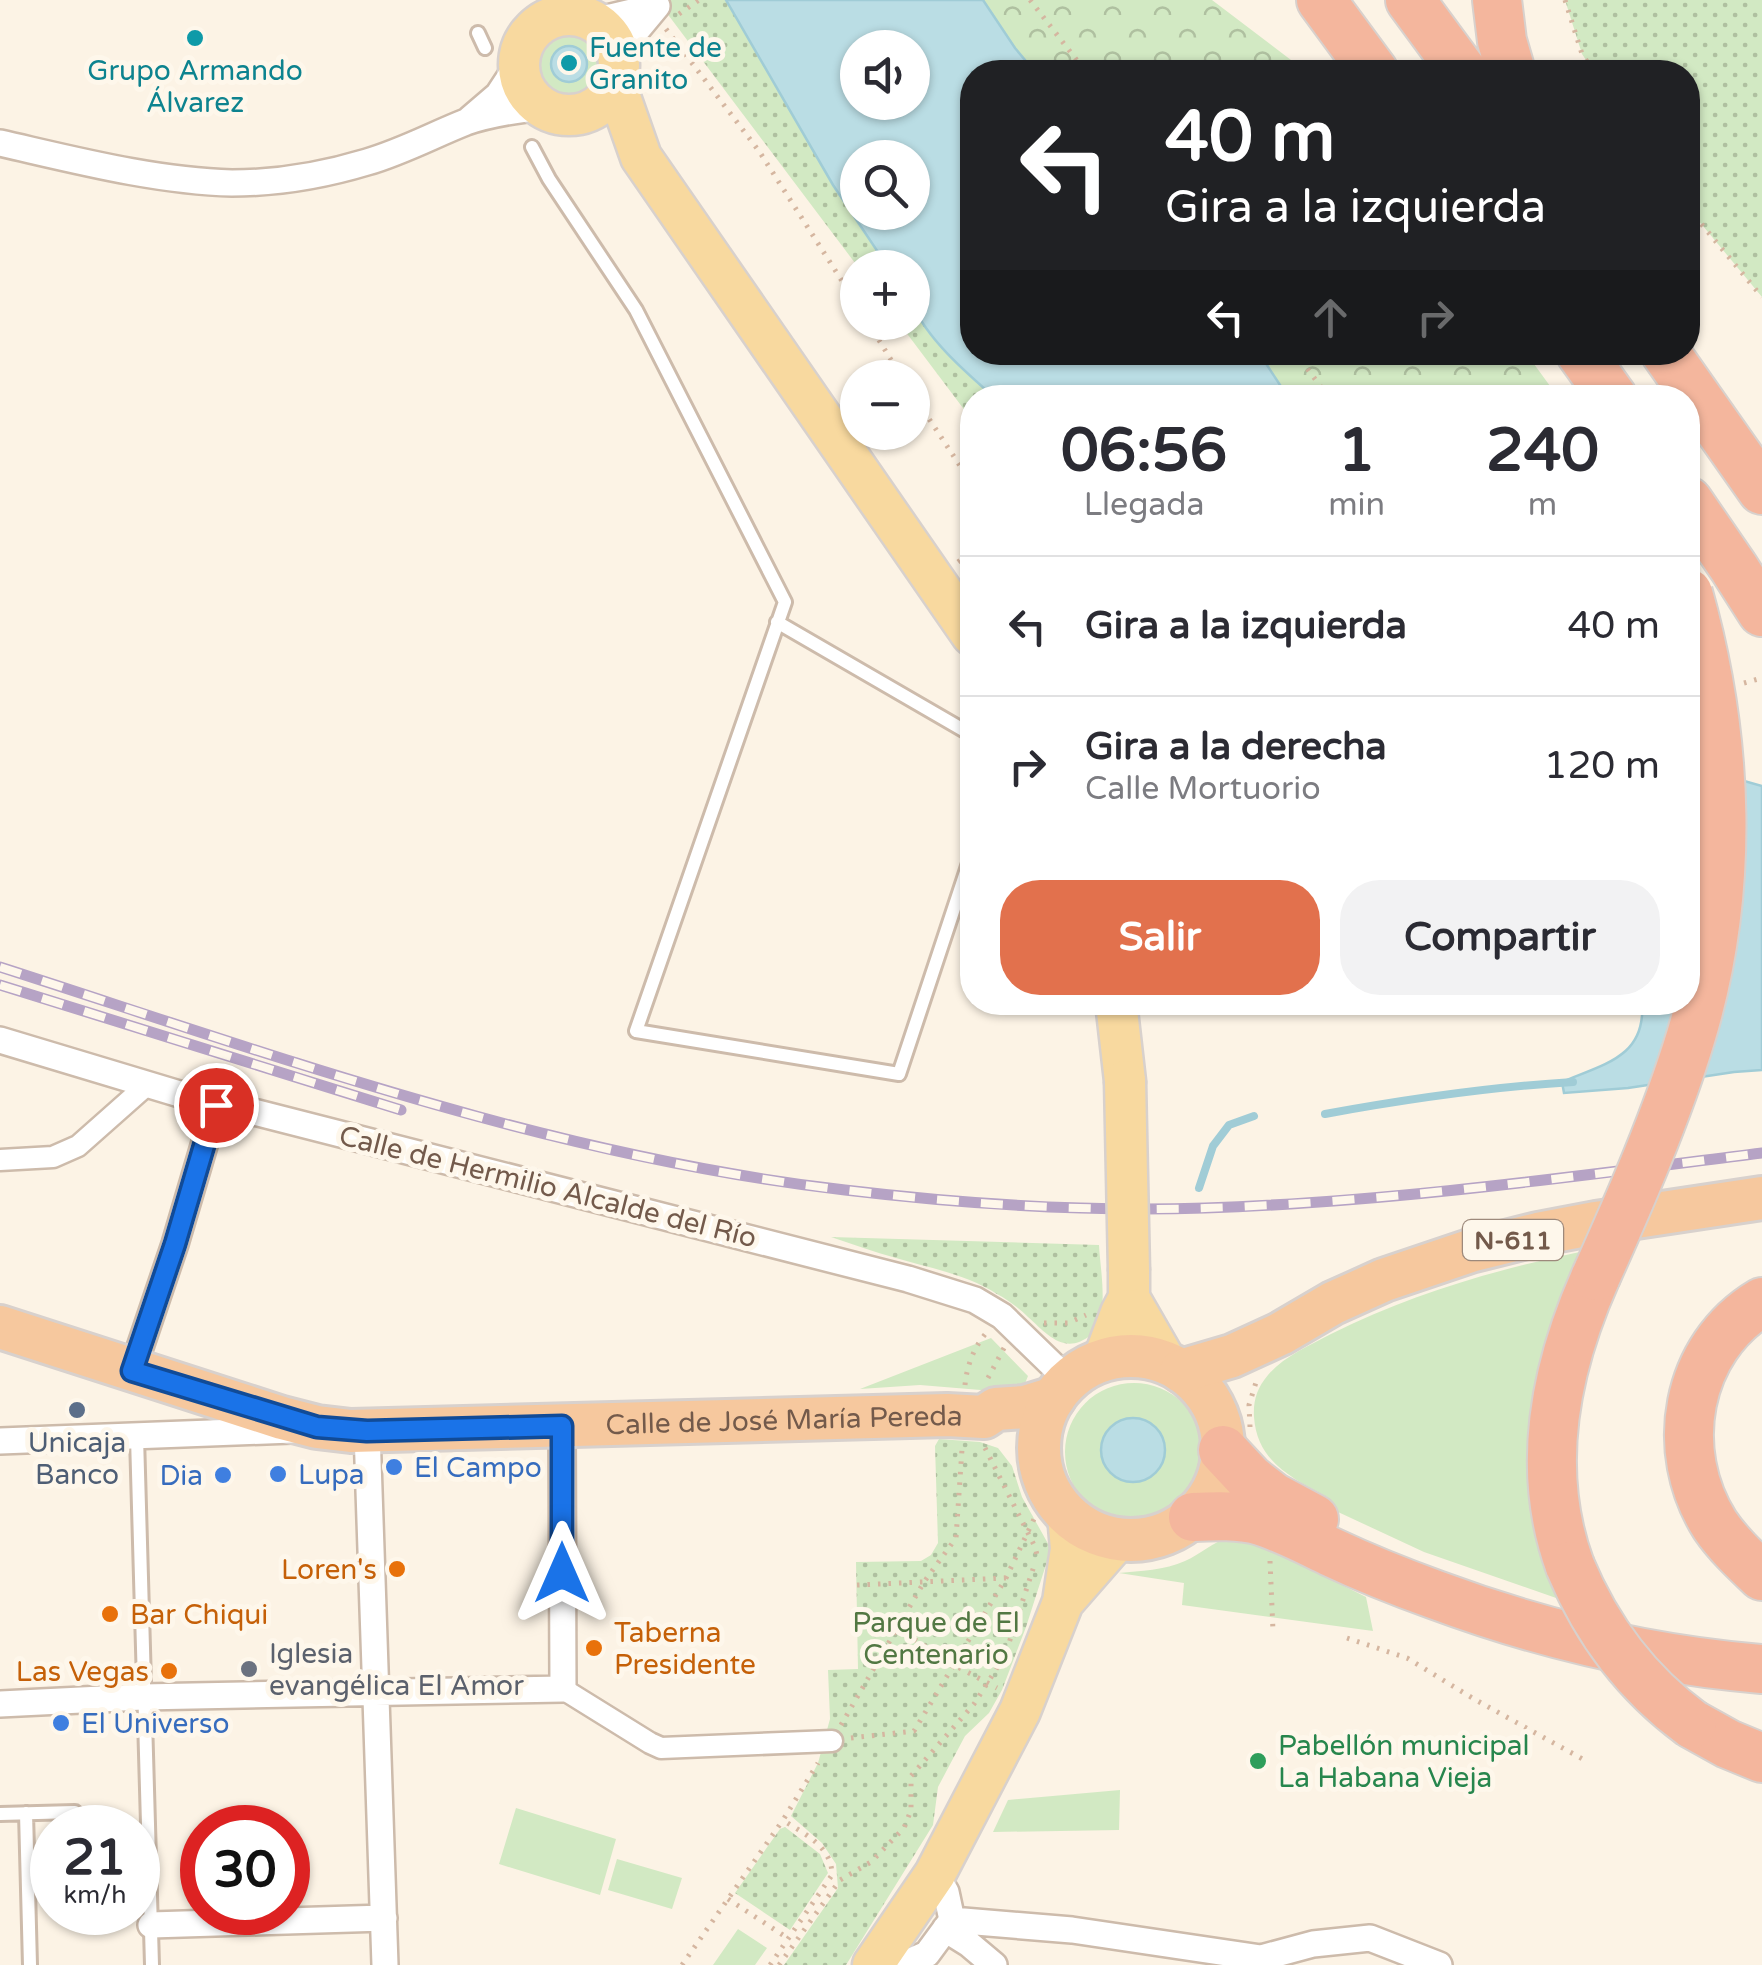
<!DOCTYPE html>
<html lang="es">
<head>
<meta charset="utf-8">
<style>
	body { margin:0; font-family:"Varela Round",sans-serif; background:#f2f2f3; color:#2b2b33; height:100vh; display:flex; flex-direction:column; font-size:38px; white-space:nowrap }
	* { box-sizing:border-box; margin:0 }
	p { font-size:32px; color:#7c7c81 }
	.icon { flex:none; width:55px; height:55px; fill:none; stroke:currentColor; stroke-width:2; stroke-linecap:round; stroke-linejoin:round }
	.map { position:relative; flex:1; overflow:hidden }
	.sheet { position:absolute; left:960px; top:385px; width:740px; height:630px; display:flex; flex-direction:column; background:#fff; border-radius:40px; box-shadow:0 2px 8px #0004 }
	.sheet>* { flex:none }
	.top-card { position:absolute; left:960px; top:60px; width:740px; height:305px; border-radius:40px; box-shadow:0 2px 8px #0004; background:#202124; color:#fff; overflow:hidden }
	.controls { position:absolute; left:840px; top:30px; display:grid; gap:20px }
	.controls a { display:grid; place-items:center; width:90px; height:90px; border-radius:50%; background:#fff; box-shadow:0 2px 8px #0004; font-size:50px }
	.speed { position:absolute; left:30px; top:1805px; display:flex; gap:20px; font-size:50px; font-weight:700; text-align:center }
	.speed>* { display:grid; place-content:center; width:130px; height:130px; border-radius:50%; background:#fff; box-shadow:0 2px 8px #0004; line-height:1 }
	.speed small { font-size:25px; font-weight:400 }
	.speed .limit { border:15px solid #d22; background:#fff; color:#111 }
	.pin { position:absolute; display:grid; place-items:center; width:85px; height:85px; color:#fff; margin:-42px; border:5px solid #fff; border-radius:50%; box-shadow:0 2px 10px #0007 }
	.me { position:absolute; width:110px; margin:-55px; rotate:0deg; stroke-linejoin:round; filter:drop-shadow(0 0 8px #0008) }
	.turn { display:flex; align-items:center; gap:35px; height:210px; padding:0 40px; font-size:45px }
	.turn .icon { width:130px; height:130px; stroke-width:2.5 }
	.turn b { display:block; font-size:70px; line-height:85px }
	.lanes { display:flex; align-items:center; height:95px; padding:0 40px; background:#0003; justify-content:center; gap:50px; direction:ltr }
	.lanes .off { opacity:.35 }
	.eta { display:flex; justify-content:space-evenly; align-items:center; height:170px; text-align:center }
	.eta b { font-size:60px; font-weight:800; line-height:70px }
	.cta { display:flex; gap:20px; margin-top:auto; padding:20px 40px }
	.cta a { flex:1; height:115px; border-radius:40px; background:#e2714d; color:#fff; font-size:40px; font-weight:800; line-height:115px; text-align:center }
	.cta a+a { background:#f2f2f3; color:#2b2b33 }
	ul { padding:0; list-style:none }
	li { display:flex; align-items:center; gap:30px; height:140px; padding:0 40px; border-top:2px solid #e1e1e2 }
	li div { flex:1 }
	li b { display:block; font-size:38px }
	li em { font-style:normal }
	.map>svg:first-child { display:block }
	.grass { fill:#d2e9c3; fill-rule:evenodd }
	.forest { fill:url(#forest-crowns) }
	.park { fill:url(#park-dots) }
	.water { fill:#badde4; stroke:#a0ccd6; stroke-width:2.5; fill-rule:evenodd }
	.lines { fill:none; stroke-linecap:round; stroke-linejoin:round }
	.stream { stroke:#a0ccd6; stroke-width:8 }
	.service-casing { stroke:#cdbbab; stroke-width:18 }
	.pedestrian-casing { stroke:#cdbbab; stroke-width:25 }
	.minor-casing { stroke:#cdbbab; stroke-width:30 }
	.primary-casing { stroke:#d8d1cd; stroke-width:45 }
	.trunk-casing { stroke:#d8d1cd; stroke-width:48 }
	.motorway-casing { stroke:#d8d1cd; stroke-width:52 }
	.path { stroke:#d5b6a0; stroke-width:5; stroke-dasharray:2.5 8; stroke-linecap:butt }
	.service { stroke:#fff; stroke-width:12 }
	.pedestrian { stroke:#fff; stroke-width:20 }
	.minor { stroke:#fff; stroke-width:25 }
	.primary { stroke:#f8d99f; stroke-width:40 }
	.trunk { stroke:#f6c89e; stroke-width:42 }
	.motorway { stroke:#f4b69d; stroke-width:48 }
	.rail-casing { stroke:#b6a3c5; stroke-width:11 }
	.rail { stroke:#fef7eb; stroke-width:8; stroke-dasharray:22; stroke-linecap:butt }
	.primary-bridge-casing { stroke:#d8d1cd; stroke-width:45; stroke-linecap:butt }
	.motorway-bridge-casing { stroke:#d8d1cd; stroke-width:52; stroke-linecap:butt }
	.primary-bridge { stroke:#f8d99f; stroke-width:40 }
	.motorway-bridge { stroke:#f4b69d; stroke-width:48 }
	.route-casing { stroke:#114b97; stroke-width:25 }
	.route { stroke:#1a73e8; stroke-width:18 }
	.culture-dot { fill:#0f9aa8; stroke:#fef7eb; stroke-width:4 }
	.service-dot { fill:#5c6f8a; stroke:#fef7eb; stroke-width:4 }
	.shop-dot { fill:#3f7fe0; stroke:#fef7eb; stroke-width:4 }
	.food-dot { fill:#e8710a; stroke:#fef7eb; stroke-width:4 }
	.worship-dot { fill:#6b7280; stroke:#fef7eb; stroke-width:4 }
	.leisure-dot { fill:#2e9e5b; stroke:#fef7eb; stroke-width:4 }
	.labels { text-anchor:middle; stroke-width:10; stroke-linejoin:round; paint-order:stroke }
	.shield { fill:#fef7eb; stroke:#9d897b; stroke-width:2.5 }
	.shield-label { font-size:25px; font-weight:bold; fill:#735a4b }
	.culture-label { font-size:28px; fill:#0d838f; stroke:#fef7eb; text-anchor:start }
	.street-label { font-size:28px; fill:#735a4b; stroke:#fef7eb }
	.service-label { font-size:28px; fill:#4e5e75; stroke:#fef7eb }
	.shop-label { font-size:28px; fill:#366cbe; stroke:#fef7eb; text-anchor:start }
	.food-label { font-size:28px; fill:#c56008; stroke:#fef7eb; text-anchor:end }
	.park-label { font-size:28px; fill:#527843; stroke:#fef7eb }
	.worship-label { font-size:28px; fill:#5b616d; stroke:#fef7eb; text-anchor:start }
	.leisure-label { font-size:28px; fill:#27864d; stroke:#fef7eb; text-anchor:start }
</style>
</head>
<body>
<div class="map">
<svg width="1762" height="1965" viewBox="0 0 1762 1965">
	<defs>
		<pattern id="forest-crowns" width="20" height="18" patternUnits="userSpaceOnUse" patternTransform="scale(2.5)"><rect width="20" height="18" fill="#d2e9c3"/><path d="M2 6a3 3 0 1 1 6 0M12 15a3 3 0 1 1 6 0" fill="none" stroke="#afc0a0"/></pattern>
		<pattern id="park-dots" width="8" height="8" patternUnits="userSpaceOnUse" patternTransform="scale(2.5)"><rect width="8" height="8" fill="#d2e9c3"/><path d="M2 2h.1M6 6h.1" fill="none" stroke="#afc0a0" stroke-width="1.8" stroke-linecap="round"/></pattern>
	</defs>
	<rect width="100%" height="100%" fill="#fcf3e5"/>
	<!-- grass -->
	<path class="grass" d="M 568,31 C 590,34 609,51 600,75 C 576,136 494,51 568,31 ZM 559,48 L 588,66 L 582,77 L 552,57 Z
		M 1584,1251 L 1530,1434 C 1526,1492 1542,1543 1559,1599 L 1424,1552 L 1323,1505 L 1327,1497 C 1292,1478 1257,1462 1254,1417 C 1253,1401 1257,1388 1268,1375 C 1283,1357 1310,1345 1331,1334 C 1413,1293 1495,1270 1584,1251 Z
		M 991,1338 L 1028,1376 L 1024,1386 L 1005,1392 L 920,1385 L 860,1389 Z
		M1065 1452a69 69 0 1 1 138 0a69 69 0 1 1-138 0Z
		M 1229,1538 L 1278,1547 L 1302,1565 L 1366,1597 L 1373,1631 L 1182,1605 L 1184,1583 L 1119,1573 C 1140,1571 1165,1570 1185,1561 C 1201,1554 1212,1542 1229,1538 Z
		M 1120,1790 L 1119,1830 L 993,1832 L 1008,1800 Z
		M 516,1808 L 616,1839 L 600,1895 L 499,1864 Z
		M 617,1859 L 682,1878 L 672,1909 L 608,1890 Z
		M 738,1929 L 767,1948 L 755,1965 L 713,1965 Z"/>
	<!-- forest -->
	<path class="forest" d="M 948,0 L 1212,0 L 1291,60 L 1301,72 L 995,72 Z
		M 1219,353 L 1526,353 L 1558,397 L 1253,397 Z"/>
	<!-- park -->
	<path class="park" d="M 657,0 L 744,0 L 858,212 L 912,268 L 858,267 Z
		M 1565,0 L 1762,0 L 1762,297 L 1688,208 L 1688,72 L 1594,72 L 1582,54 Z
		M 912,268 L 994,397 L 972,398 L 972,420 L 899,323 L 912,322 Z
		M 831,1237 L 1099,1245 C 1100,1268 1110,1318 1092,1334 C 1065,1357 1047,1334 1028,1317 C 1019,1308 1008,1300 997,1294 C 968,1275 930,1268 896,1258 C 874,1252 853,1244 831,1237 Z
		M 939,1439 L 980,1442 L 998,1448 L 1012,1466 L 1022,1497 L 1051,1549 L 1026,1627 L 1002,1690 L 989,1713 L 965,1736 L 938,1787 L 933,1825 L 846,1965 L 784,1965 L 838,1888 L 836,1864 L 822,1843 L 791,1816 L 818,1763 L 830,1719 L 828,1670 L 858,1669 L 856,1562 L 921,1561 L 931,1555 L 938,1543 L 935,1446 Z
		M 785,1827 L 820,1854 L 828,1873 L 790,1930 L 735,1893 L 780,1829 Z"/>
	<!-- water -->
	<path class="water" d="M 726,0 L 983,0 L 1015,48 L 1035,72 L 972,72 L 972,352 L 1259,353 L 1288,397 L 994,397 C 968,374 928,340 914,307 C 910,297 912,279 912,268 L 888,267 L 833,185 ZM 858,48 L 912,48 L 912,102 L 858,102 ZM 858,158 L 912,158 L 912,212 L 858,212 Z
		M551 64a18 18 0 1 1 36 0a18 18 0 1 1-36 0Z
		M 1688,765 L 1762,786 L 1762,1070 L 1734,1072 L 1628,1088 L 1564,1093 L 1562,1082 C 1604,1064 1646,1057 1642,1003 L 1688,1002 Z
		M1101 1450a32 32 0 1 1 64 0a32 32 0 1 1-64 0Z"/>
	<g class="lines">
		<!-- stream -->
		<path class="stream" d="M 1325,1114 C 1407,1099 1489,1087 1573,1082
			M 1199,1188 L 1213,1146 L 1229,1125 L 1254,1116"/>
		<defs>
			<path id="service" d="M 478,33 L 485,48
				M 532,147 L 549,179 L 636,310 L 785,602 L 636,1031 L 899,1074 L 972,854
				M 777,622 L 972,735
				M 137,1437 L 152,1965
				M 26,1813 L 30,1965
				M 0,1814 L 75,1812"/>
			<path id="pedestrian" d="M 0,1160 L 53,1157 L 78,1146 L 148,1084
				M 563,1689 L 650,1743 L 661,1748 L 832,1741"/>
			<path id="minor" d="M 594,21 L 657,6
				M 617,54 L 657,6
				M 470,119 L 498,95 L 519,63
				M 0,143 C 75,160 155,181 232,183 C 278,183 324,175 367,162 C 402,152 433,135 466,122 C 489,114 516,110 541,107
				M 0,1040 L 216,1105 L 258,1113 L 908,1279 L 975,1300 L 1002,1316 L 1069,1381
				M 132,1371 L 175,1244 L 216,1105
				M 367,1431 L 385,1965
				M 0,1441 L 292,1430
				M 0,1704 L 142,1697 L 563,1689 L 562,1425
				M 952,1920 L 1072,1930 L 1261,1958 L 1313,1944 L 1370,1938 L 1439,1965
				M 151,1925 L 384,1918
				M 945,1929 L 969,1944 L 994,1965
				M 902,1965 L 927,1954 L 952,1920 L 946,1892 L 935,1874"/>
			<path id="primary" d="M519 65a50 50 0 1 1 100 0a50 50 0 1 1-100 0Z
				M 615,83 L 641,157 L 972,635
				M 1116,1002 L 1125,1081
				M 1129,1298 L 1167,1364
				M 1103,1361 L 1121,1313 L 1129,1298 L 1129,1271
				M 1063,1602 L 1118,1539
				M 873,1965 L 935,1874 L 1020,1711 L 1063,1602 L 1071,1549 L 1068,1515"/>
			<g id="trunk">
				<path id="s1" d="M 0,1327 L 282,1418 L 317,1427 L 351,1431 L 947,1415 L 984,1417 L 996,1409 L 1025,1407 L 1054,1398"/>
				<circle cx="1131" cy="1448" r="92"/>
				<path d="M 1181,1371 L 1232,1356 L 1280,1334 L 1333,1303 L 1384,1280 L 1470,1251 L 1538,1234 L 1596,1223 L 1762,1198"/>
			</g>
			<path id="motorway" d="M 1321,0 L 1374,72
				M 1410,0 L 1463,72
				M 1497,0 L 1502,41 L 1511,72
				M 1580,352 L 1613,398
				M 1665,352 L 1762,490
				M 1688,501 L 1734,568 L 1762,612
				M 1762,1302 C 1685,1348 1668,1451 1715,1525 C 1728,1544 1745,1560 1762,1576
				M 1223,1450 L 1250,1479 L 1273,1497 L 1314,1519
				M 1193,1517 C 1215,1516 1239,1515 1261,1521 C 1285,1529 1308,1541 1331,1552 C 1365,1568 1400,1582 1436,1595 C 1541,1634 1651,1660 1762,1669
				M 1570,1566 C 1535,1470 1555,1368 1596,1276
				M 1692,1724 L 1728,1744 L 1762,1758"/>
		</defs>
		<!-- service casing -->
		<use href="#service" class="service-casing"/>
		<!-- pedestrian casing -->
		<use href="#pedestrian" class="pedestrian-casing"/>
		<!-- minor casing -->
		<use href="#minor" class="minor-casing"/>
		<!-- primary casing -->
		<use href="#primary" class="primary-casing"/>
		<!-- trunk casing -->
		<use href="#trunk" class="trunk-casing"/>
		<!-- motorway casing -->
		<use href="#motorway" class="motorway-casing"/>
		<!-- path -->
		<path class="path" d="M 1030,0 L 1086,72
			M 1565,0 L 1582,54 L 1594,72
			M 679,14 L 699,0
			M 666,29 L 759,151 L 858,306
			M 1688,208 L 1762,297
			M 868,322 L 902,378
			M 1295,352 L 1329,398
			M 912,393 L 972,484
			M 1443,398 L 1457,388 L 1463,398
			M 958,562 L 972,551
			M 1744,683 L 1762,678
			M 1044,1323 L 1068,1323 L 1086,1315
			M 988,1378 L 1004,1348
			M 965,1385 C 967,1365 974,1347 987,1332
			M 1250,1427 L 1249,1405 L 1257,1379
			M 985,1448 L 1035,1547 L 1037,1555
			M 1270,1561 L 1273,1631
			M 857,1585 L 1006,1578
			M 897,1628 L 954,1665 L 997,1688
			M 1347,1638 L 1407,1658 L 1474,1699 L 1588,1762
			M 841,1725 L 924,1582 L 956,1538 L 962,1449
			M 851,1738 L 914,1731 L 1006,1578 L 1034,1519
			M 728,1899 L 789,1939
			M 682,1965 L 783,1820
			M 770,1965 L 832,1875 C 832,1846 804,1834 783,1820 L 818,1763
			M 779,1965 L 840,1880 L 871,1862 L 904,1828 L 911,1810 L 911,1776 L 974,1704 L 995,1671 L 1007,1649 L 1034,1566"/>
		<!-- service -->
		<use href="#service" class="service"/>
		<!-- pedestrian -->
		<use href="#pedestrian" class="pedestrian"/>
		<!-- minor -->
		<use href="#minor" class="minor"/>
		<!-- primary -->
		<use href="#primary" class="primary"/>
		<!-- trunk -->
		<use href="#trunk" class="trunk"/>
		<!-- motorway -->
		<use href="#motorway" class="motorway"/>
		<defs>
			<path id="rail" d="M 0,967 C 277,1056 554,1157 845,1190 C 964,1204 1086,1212 1205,1208 C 1392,1202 1577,1176 1762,1153
				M 0,985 L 401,1110"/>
		</defs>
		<!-- rail casing -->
		<use href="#rail" class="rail-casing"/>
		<!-- rail -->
		<use href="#rail" class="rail"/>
		<defs>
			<path id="primary-bridge" d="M 1125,1081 L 1129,1271"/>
			<path id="motorway-bridge" d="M 1596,1276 C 1631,1198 1666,1118 1691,1036 C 1735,891 1729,738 1688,593
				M 1570,1566 C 1597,1631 1636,1683 1692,1724"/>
		</defs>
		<!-- primary-bridge casing -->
		<use href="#primary-bridge" class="primary-bridge-casing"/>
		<!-- motorway-bridge casing -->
		<use href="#motorway-bridge" class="motorway-bridge-casing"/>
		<!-- primary-bridge -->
		<use href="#primary-bridge" class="primary-bridge"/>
		<!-- motorway-bridge -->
		<use href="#motorway-bridge" class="motorway-bridge"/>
	</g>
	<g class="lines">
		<defs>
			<path id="route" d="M 216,1105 L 175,1244 L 132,1371 L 317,1427 L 367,1431 L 562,1426 L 562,1573"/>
		</defs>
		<!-- route casing -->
		<use href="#route" class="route-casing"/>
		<!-- route -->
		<use href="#route" class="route"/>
	</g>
	<!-- markers -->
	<g class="culture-dot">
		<circle cx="195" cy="38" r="10"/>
		<circle cx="569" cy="63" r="10"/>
	</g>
	<circle class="service-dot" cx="77" cy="1410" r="10"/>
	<g class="shop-dot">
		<circle cx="394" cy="1467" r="10"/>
		<circle cx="278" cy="1474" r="10"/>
		<circle cx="223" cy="1475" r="10"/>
		<circle cx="61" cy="1723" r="10"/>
	</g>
	<g class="food-dot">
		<circle cx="397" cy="1569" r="10"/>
		<circle cx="110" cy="1614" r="10"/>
		<circle cx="594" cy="1648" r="10"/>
		<circle cx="169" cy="1671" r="10"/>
	</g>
	<circle class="worship-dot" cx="249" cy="1669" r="10"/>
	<circle class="leisure-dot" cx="1258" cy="1761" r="10"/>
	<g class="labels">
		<!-- shield labels -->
		<rect class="shield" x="1463" y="1220" width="100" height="40" rx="8"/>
		<g class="shield-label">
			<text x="1513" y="1249">N-611</text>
		</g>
		<!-- culture labels -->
		<g class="culture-label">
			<text x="589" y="57">Fuente de<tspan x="589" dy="32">Granito</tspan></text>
			<text x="195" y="80" text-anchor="middle">Grupo Armando<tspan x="195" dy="32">Álvarez</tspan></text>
		</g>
		<!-- street labels -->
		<g class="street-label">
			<text transform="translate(548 1186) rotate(14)" y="10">Calle de Hermilio Alcalde del Río</text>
			<text dy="10" stroke="none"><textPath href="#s1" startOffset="800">Calle de José María Pereda</textPath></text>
		</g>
		<!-- service labels -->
		<g class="service-label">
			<text x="77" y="1452">Unicaja<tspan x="77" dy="32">Banco</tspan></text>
		</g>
		<!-- shop labels -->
		<g class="shop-label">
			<text x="414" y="1477">El Campo</text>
			<text x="298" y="1484">Lupa</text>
			<text x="203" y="1485" text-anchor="end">Dia</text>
			<text x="81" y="1733">El Universo</text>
		</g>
		<!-- food labels -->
		<g class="food-label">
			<text x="377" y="1579">Loren's</text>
			<text x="130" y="1624" text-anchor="start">Bar Chiqui</text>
			<text x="614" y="1642" text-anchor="start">Taberna<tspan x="614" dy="32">Presidente</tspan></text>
			<text x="149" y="1681">Las Vegas</text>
		</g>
		<!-- park labels -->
		<g class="park-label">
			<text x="936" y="1632">Parque de El<tspan x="936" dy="32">Centenario</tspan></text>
		</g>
		<!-- worship labels -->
		<g class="worship-label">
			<text x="269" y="1663">Iglesia<tspan x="269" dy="32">evangélica El Amor</tspan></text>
		</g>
		<!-- leisure labels -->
		<g class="leisure-label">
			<text x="1278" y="1755">Pabellón municipal<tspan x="1278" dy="32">La Habana Vieja</tspan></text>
		</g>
	</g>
</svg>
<div class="controls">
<a><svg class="icon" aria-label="sound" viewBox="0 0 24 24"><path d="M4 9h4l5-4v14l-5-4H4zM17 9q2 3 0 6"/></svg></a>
<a><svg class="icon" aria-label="search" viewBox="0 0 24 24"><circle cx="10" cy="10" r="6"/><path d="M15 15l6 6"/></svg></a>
<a>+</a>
<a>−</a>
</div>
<div class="speed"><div>21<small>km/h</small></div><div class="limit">30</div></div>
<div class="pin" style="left:216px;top:1105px;background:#d93025"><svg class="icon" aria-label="arrive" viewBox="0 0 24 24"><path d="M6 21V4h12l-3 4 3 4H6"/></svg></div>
<svg class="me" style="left:562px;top:1573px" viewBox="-20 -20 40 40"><path d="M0-17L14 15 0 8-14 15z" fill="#1a73e8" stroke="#fff" stroke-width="4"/></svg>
<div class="top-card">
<div class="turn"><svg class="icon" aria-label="left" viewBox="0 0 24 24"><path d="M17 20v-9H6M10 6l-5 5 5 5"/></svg><div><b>40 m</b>Gira a la izquierda</div></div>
<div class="lanes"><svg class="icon" aria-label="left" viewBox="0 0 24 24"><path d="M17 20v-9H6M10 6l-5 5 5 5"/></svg><svg class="icon off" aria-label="ahead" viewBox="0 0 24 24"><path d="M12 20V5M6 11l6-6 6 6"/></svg><svg class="icon off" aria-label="right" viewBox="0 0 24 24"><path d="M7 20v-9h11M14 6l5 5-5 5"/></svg></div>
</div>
<section class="sheet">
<div class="eta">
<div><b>06:56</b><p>Llegada</p></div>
<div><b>1</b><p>min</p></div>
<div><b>240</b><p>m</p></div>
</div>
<ul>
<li><svg class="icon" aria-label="left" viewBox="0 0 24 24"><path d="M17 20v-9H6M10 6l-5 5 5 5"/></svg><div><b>Gira a la izquierda</b></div><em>40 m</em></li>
<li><svg class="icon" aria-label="right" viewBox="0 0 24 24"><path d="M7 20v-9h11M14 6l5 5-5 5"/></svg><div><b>Gira a la derecha</b><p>Calle Mortuorio</p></div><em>120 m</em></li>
</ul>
<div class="cta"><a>Salir</a><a>Compartir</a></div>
</section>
</div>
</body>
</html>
